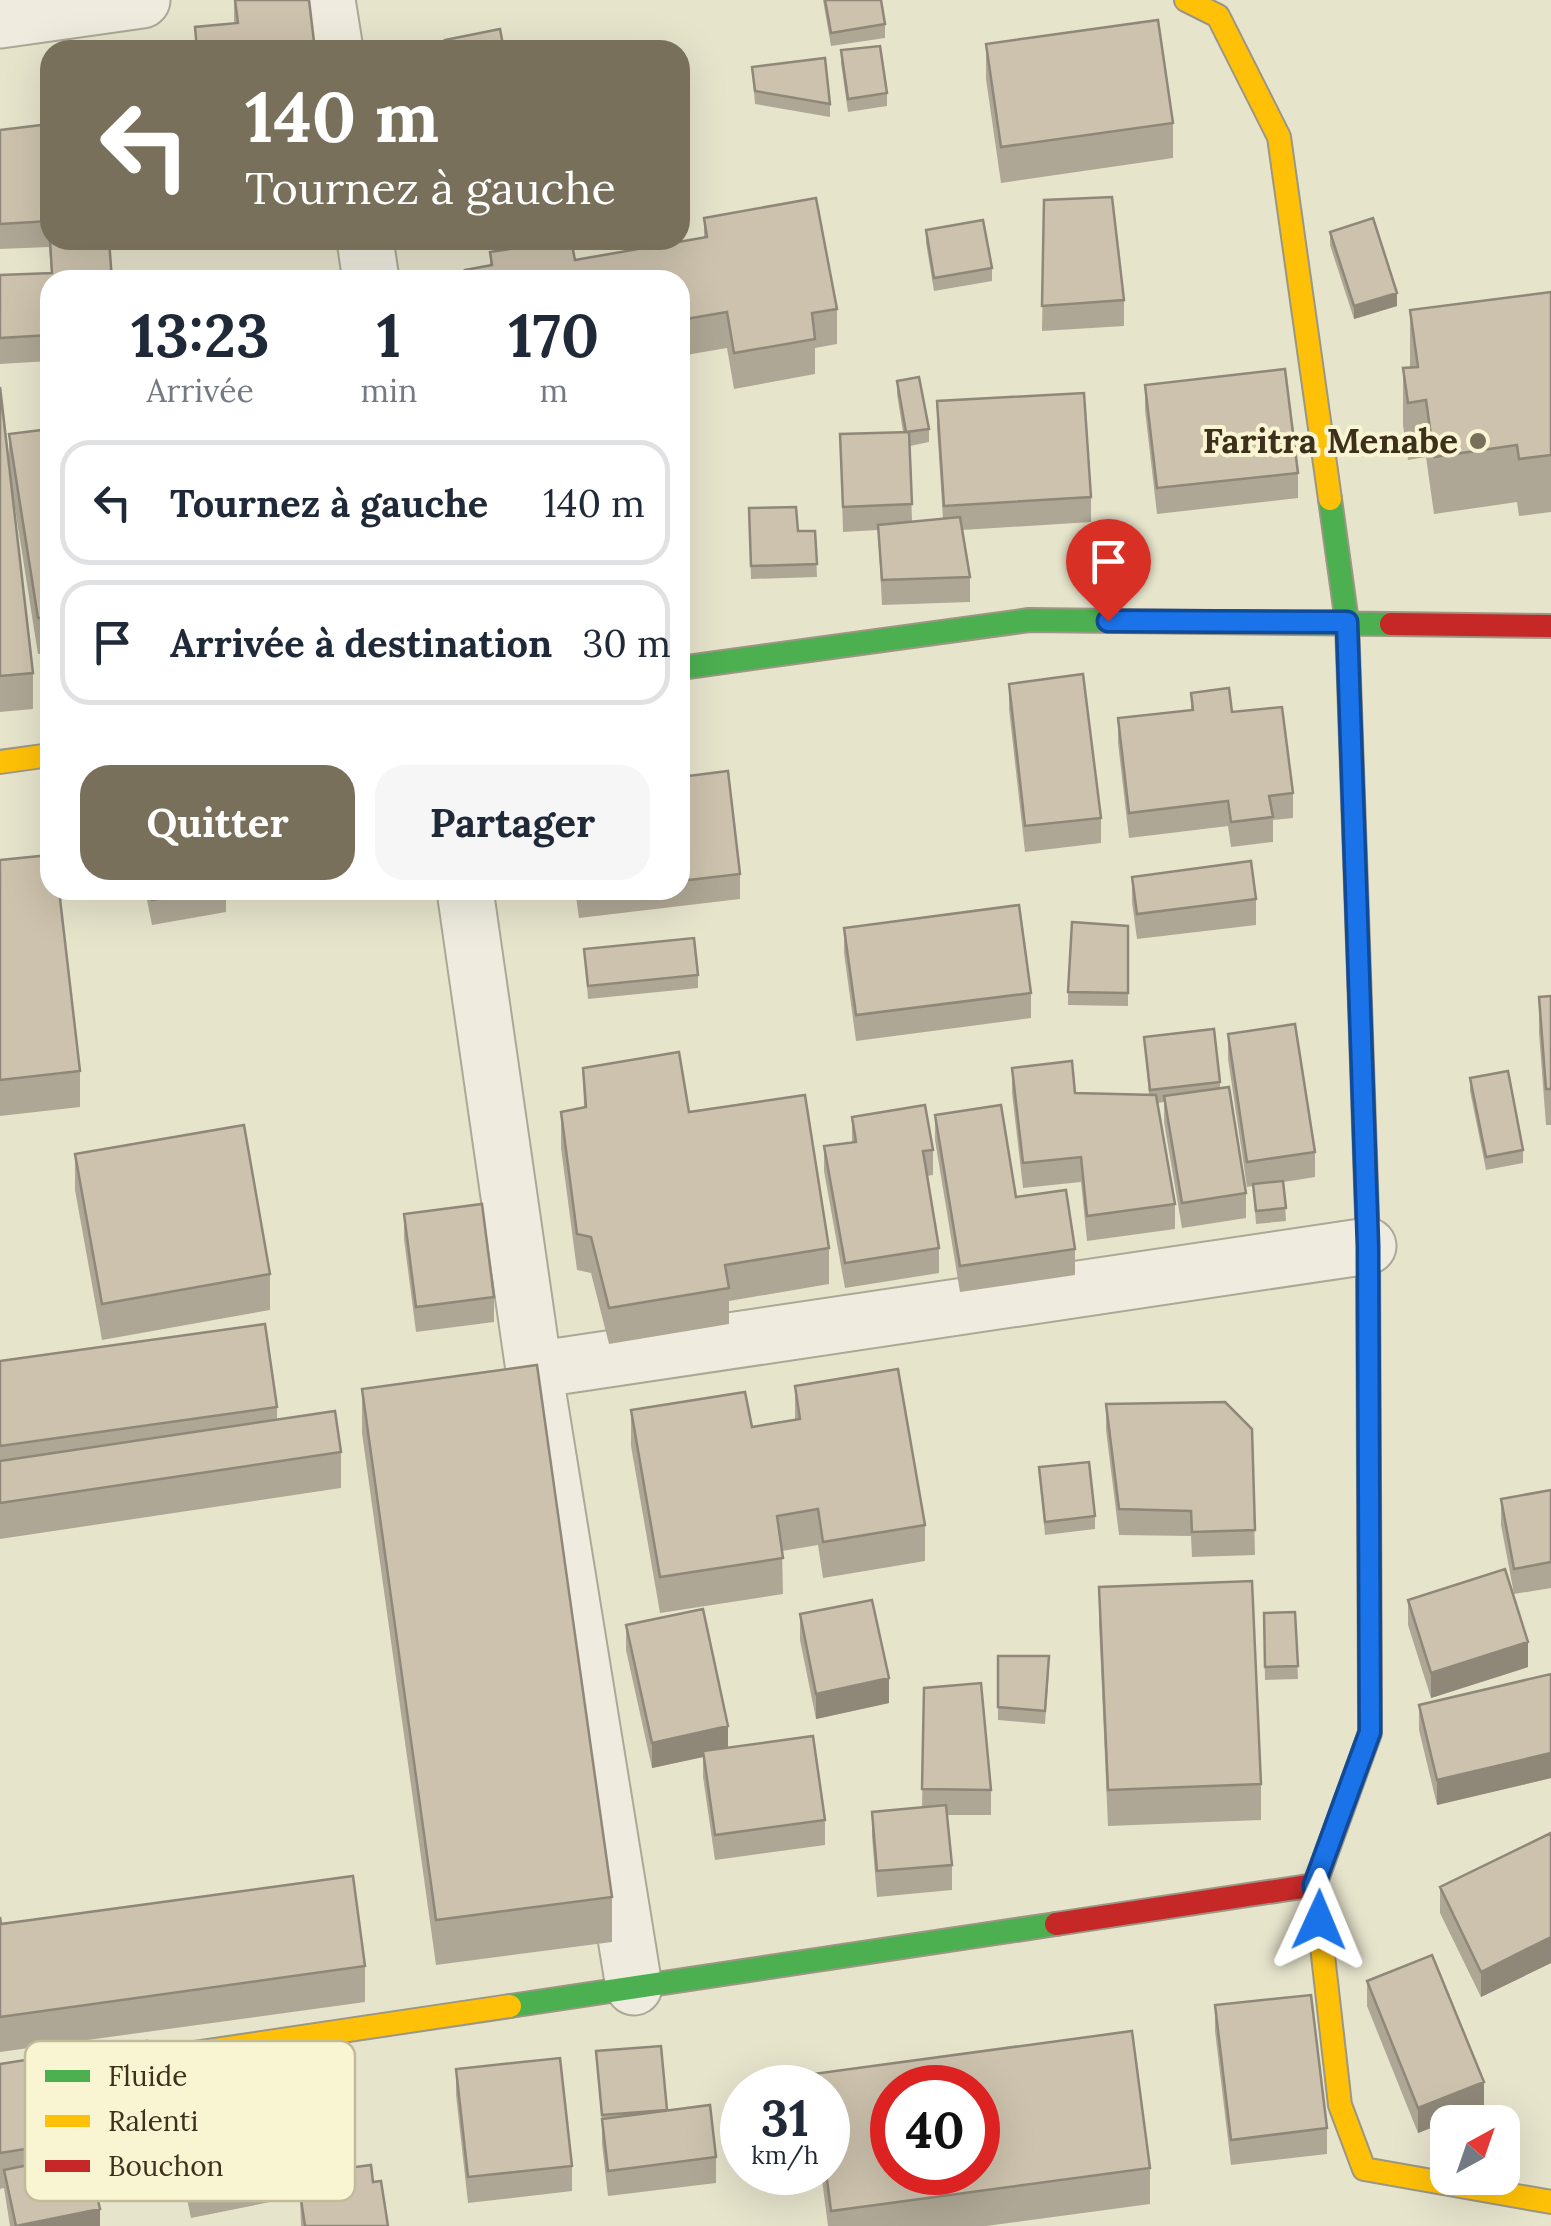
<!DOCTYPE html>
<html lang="fr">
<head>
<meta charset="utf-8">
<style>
	body { margin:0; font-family:Lora,serif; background:#f6f6f7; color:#1f2937; height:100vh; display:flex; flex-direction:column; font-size:38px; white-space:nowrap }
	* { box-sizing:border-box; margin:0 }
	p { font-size:32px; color:#747a83 }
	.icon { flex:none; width:55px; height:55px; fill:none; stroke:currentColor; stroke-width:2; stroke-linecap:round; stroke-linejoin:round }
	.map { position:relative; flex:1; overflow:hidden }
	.drawer { position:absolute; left:40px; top:270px; width:650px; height:630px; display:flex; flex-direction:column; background:#fff; border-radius:30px; box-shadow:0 10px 40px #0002 }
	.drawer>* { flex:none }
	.hud { position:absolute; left:40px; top:40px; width:650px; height:210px; border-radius:30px; box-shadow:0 10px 40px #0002; background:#78705a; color:#fff; overflow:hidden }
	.needle { width:65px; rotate:40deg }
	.buttons { position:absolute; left:1430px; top:2105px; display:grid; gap:20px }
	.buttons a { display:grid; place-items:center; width:90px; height:90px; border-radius:20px; background:#fff; box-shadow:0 10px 40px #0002; font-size:50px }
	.speed { position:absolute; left:720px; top:2065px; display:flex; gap:20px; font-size:50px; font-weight:700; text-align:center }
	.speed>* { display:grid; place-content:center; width:130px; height:130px; border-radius:50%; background:#fff; box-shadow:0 10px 40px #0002; line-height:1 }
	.speed small { font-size:25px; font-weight:400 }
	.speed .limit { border:15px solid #d22; background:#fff; color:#111 }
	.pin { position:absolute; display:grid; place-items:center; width:85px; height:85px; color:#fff; margin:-102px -42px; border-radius:50% 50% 50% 0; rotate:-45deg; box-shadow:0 0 10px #0007 }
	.pin .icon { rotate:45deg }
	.me { position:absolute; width:110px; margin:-55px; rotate:1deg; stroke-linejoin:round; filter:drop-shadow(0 0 8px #0008) }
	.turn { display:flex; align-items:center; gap:35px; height:210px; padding:0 40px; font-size:45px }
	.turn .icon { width:130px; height:130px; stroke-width:2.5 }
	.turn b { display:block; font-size:70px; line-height:85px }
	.eta { display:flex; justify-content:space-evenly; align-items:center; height:170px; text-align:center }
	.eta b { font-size:60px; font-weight:700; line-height:70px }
	.button { display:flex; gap:20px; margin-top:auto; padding:20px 40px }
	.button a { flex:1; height:115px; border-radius:30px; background:#78705a; color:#fff; font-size:40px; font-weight:700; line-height:115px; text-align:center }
	.button a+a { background:#f6f6f7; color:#1f2937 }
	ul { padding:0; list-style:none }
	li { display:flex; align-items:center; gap:30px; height:125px; margin:0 20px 15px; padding:0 20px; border:5px solid #e0e1e3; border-radius:30px }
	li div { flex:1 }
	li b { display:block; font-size:38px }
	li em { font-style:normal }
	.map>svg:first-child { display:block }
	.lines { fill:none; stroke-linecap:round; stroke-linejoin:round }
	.street-casing { stroke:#aca896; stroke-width:59 }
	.fast-casing { stroke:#9c9685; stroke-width:26 }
	.slow-casing { stroke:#9c9685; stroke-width:26 }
	.jam-casing { stroke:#9c9685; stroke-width:26 }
	.street { stroke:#efecdf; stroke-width:55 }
	.fast { stroke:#4caf50; stroke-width:22 }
	.slow { stroke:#ffc107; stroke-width:22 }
	.jam { stroke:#c62828; stroke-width:22 }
	.wall { fill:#afa795 }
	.shaded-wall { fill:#8f8879 }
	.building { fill:#ccc2ad; stroke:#8f8879; stroke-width:2.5; fill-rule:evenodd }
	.route-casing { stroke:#114b97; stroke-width:25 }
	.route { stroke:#1a73e8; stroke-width:18 }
	.poi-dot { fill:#78705a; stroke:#f9f4d1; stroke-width:4 }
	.labels { text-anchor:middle; stroke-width:8; stroke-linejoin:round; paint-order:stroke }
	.poi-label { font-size:35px; font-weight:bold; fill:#3d311c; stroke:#f9f4d1; text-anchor:end }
	.key { fill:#f9f4d1; stroke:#c1ba9b; stroke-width:2.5 }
	.key-label { font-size:28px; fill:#3d311c }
</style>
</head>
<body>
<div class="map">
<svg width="1551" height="2226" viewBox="0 0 1551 2226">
	<rect width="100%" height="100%" fill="#e7e4cc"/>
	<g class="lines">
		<defs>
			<path id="street" d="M 327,0 L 335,50
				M 0,20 L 142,0
				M 365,240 L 371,280
				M 465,890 L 534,1370 L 634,1987
				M 534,1370 L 1368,1246"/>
			<path id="fast" d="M 1330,499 L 1347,622 L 1360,1004
				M 680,668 L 1029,620 L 1391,624
				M 510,2006 L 1056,1924"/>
			<path id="slow" d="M 1186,0 L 1218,16 L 1279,137 L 1330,499
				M 0,762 L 50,755
				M 1370,1713 L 1370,1733 L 1315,1885 L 1340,2105 L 1364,2169 L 1551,2202
				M 0,2082 L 510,2006"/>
			<path id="jam" d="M 1391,624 L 1551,626
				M 1360,1004 L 1368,1246 L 1370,1713
				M 1056,1924 L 1315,1885"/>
		</defs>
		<!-- street casing -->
		<use href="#street" class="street-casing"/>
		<!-- fast casing -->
		<use href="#fast" class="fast-casing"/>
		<!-- slow casing -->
		<use href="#slow" class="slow-casing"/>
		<!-- jam casing -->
		<use href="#jam" class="jam-casing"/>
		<!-- street -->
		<use href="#street" class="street"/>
		<!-- fast -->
		<use href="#fast" class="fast"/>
		<!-- slow -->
		<use href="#slow" class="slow"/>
		<!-- jam -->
		<use href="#jam" class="jam"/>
	</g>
	<!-- wall -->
	<path class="wall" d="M 234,0 L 315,50 L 195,50 L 195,27 L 234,23 Z
		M 823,0 L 881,0 L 885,24 L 885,38 L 831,46 Z
		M 986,44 L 1173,123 L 1173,158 L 1001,183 L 986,79 Z
		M 841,50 L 887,93 L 887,106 L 848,112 L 841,63 Z
		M 752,67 L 830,104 L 830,117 L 755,104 Z
		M 50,124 L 50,240 L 112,280 L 50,280 L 50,361 L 0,364 L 0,275 L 51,273 L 49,247 L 0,249 L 0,130 Z
		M 1044,200 L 1124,300 L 1124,326 L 1042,331 Z
		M 704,218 L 837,309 L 837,344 L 815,348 L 815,374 L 734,389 L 727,348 L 680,356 L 680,280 L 465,280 L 465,270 L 490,265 L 490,252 L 575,260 L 704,238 Z
		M 926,230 L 992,268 L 992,281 L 934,291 L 926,243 Z
		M 1330,232 L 1397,306 L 1354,319 L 1330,245 Z
		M 1551,292 L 1551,512 L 1519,516 L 1517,502 L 1434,514 L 1426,457 L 1408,460 L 1403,425 L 1403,368 L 1410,368 L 1410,310 Z
		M 897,381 L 929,429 L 929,442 L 910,446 L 912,522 L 943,519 L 937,426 L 937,401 L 1091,497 L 1091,522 L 962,530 L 970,577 L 970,602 L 882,605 L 878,530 L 843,532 L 840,434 L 903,432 L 897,394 Z
		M 1145,385 L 1298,473 L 1298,498 L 1157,514 L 1145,410 Z
		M 0,387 L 9,463 L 9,434 L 50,429 L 50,653 L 38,654 L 12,489 L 33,673 L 33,709 L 0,712 Z
		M 680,508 L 685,539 L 685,575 L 680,576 Z
		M 749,508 L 798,531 L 815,531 L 817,577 L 751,579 Z
		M 1009,684 L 1101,818 L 1101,843 L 1025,852 L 1009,709 Z
		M 1191,693 L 1232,712 L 1293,793 L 1293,818 L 1273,820 L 1273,842 L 1231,847 L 1228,826 L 1129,838 L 1118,743 L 1118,718 L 1191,710 Z
		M 680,777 L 740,874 L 740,899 L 579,918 L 575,890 L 680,890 Z
		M 0,860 L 80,1071 L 80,1107 L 0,1116 Z
		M 1132,877 L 1256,899 L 1256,925 L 1137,939 L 1132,902 Z
		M 145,890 L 226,890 L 226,912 L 152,925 Z
		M 1128,926 L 1128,1006 L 1068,1005 L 1068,992 Z
		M 844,928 L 1031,993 L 1031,1018 L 856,1041 L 844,953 Z
		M 584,949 L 698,975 L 698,988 L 588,999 Z
		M 1551,996 L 1551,1125 L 1546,1125 L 1539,1033 L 1539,997 Z
		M 1228,1034 L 1315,1152 L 1315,1177 L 1284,1182 L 1286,1221 L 1256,1224 L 1253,1186 L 1247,1187 L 1228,1059 Z
		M 1144,1037 L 1220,1082 L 1220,1088 L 1246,1193 L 1246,1218 L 1182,1228 L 1164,1122 L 1164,1102 L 1158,1103 L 1175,1204 L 1175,1229 L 1087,1241 L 1081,1182 L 1023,1188 L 1012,1093 L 1012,1068 L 1075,1093 L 1149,1095 Z
		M 583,1068 L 689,1112 L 829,1248 L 829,1284 L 729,1301 L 729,1324 L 609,1344 L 591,1273 L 577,1270 L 561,1148 L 561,1112 L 584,1107 Z
		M 1470,1078 L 1523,1150 L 1523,1163 L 1486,1170 L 1470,1091 Z
		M 935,1115 L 1016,1197 L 1075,1249 L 1075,1275 L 960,1292 L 935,1140 Z
		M 852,1117 L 933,1150 L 933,1175 L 927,1176 L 939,1248 L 939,1273 L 845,1288 L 824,1171 L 824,1146 L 852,1142 Z
		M 75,1154 L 270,1274 L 270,1310 L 102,1340 L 75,1190 Z
		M 404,1214 L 494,1297 L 494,1322 L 416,1332 L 404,1239 Z
		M 0,1361 L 277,1407 L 277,1420 L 341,1452 L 341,1488 L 0,1539 Z
		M 795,1386 L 925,1525 L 925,1561 L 823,1578 L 818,1545 L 782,1551 L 783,1594 L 660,1613 L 631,1446 L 631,1410 L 752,1427 L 795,1420 Z
		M 362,1389 L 612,1897 L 612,1942 L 436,1965 L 362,1433 Z
		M 1106,1404 L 1252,1429 L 1255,1555 L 1192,1557 L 1191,1536 L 1119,1535 L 1106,1430 Z
		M 1039,1467 L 1095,1516 L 1095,1529 L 1045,1535 Z
		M 1551,1490 L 1551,1588 L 1514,1594 L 1501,1525 L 1501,1499 Z
		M 1099,1587 L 1261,1784 L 1261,1820 L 1108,1826 L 1099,1622 Z
		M 1408,1600 L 1528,1667 L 1431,1698 L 1408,1625 Z
		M 1295,1612 L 1298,1679 L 1265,1680 L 1264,1613 Z
		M 800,1614 L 889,1703 L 816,1719 L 800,1640 Z
		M 626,1625 L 728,1748 L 825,1820 L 825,1845 L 715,1860 L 703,1777 L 703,1757 L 652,1768 L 626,1650 Z
		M 998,1656 L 1049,1669 L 1045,1724 L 998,1720 Z
		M 1551,1674 L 1551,1778 L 1437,1805 L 1419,1730 L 1419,1705 Z
		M 924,1688 L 991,1790 L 991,1815 L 947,1815 L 952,1865 L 952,1890 L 877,1897 L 872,1837 L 872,1812 L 922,1808 Z
		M 1551,1833 L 1551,1963 L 1481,1997 L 1440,1913 L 1440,1887 Z
		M 0,1917 L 1,1924 L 365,1966 L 365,2002 L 0,2052 Z
		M 1367,1981 L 1484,2107 L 1418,2133 L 1367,2006 Z
		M 1215,2005 L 1327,2128 L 1327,2154 L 1231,2165 L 1215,2031 Z
		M 596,2051 L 667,2111 L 716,2157 L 716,2183 L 608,2196 L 602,2144 L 602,2123 Z
		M 0,2064 L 155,2090 L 155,2126 L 133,2129 L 133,2168 L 92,2174 L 100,2226 L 10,2226 L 4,2188 L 0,2189 Z
		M 456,2069 L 572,2166 L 572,2191 L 468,2203 L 456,2095 Z
		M 813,2074 L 1150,2168 L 1150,2204 L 986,2226 L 828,2226 L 821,2172 L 828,2172 L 828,2088 L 813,2088 Z
		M 175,2118 L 323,2166 L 323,2189 L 340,2187 L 340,2169 L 373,2182 L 388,2226 L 301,2226 L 300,2196 L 191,2218 L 175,2143 Z"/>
	<!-- shaded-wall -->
	<path class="shaded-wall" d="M 1397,293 L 1397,306 L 1354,319 L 1354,306 Z
		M 1528,1642 L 1528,1667 L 1431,1698 L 1431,1673 Z
		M 889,1678 L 889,1703 L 816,1719 L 816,1694 Z
		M 728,1726 L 728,1752 L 703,1751 L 703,1757 L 652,1768 L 652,1743 Z
		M 1551,1753 L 1551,1778 L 1437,1805 L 1437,1780 Z
		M 1551,1937 L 1551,1963 L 1481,1997 L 1481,1972 Z
		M 1484,2082 L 1484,2107 L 1418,2133 L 1418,2108 Z
		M 100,2209 L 100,2226 L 19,2226 Z"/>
	<!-- building -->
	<path class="building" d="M 235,0 L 309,0 L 315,50 L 197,50 L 195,27 L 238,23 Z
		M 825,0 L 881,0 L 885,24 L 831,33 Z
		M 1158,20 L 1173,123 L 1001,147 L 986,44 Z
		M 500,29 L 504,50 L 447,50 L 445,40 Z
		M 880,46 L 887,93 L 848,99 L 841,50 Z
		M 825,58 L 830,104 L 755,91 L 752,67 Z
		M 50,124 L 50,221 L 0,224 L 0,130 Z
		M 1112,197 L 1124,300 L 1042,306 L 1044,200 Z
		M 816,198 L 837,309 L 812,313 L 815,339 L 734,353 L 727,312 L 680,320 L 680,280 L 467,280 L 465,270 L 492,265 L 490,252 L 571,240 L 575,260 L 707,237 L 704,218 Z
		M 1373,218 L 1397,293 L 1354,306 L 1330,232 Z
		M 983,220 L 992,268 L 934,278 L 926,230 Z
		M 50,240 L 109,240 L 112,280 L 50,280 L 50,335 L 0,338 L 0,275 L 52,273 Z
		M 1551,292 L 1551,455 L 1519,459 L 1517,445 L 1434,457 L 1426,400 L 1408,403 L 1403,368 L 1418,367 L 1410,310 Z
		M 1285,369 L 1298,473 L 1157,488 L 1145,385 Z
		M 919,377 L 929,429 L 906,432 L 897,381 Z
		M 0,387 L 33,673 L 0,676 Z
		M 1084,393 L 1091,497 L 944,506 L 937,401 Z
		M 50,429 L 50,617 L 38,618 L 9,434 Z
		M 909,432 L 912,504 L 843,507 L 840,434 Z
		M 796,507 L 798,531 L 815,531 L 817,564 L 751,566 L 749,508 Z
		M 680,508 L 685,539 L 680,540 Z
		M 960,517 L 970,577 L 882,580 L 878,525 Z
		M 1083,674 L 1101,818 L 1025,826 L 1009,684 Z
		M 1229,688 L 1232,712 L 1282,707 L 1293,793 L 1269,796 L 1273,817 L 1231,822 L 1228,801 L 1129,813 L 1118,718 L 1193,710 L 1191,693 Z
		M 728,771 L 740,874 L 680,881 L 680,777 Z
		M 50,855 L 50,890 L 59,890 L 80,1071 L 0,1080 L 0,860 Z
		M 1251,861 L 1256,899 L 1137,914 L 1132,877 Z
		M 150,890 L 207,890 L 152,900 Z
		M 578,890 L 605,890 L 579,893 Z
		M 1019,905 L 1031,993 L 856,1015 L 844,928 Z
		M 1072,922 L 1128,926 L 1128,993 L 1068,992 Z
		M 694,938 L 698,975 L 588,986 L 584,949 Z
		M 1551,996 L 1551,1089 L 1546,1089 L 1539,997 Z
		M 1295,1024 L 1315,1152 L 1247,1162 L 1228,1034 Z
		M 1214,1029 L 1220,1082 L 1150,1090 L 1144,1037 Z
		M 679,1052 L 689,1112 L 805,1095 L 829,1248 L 725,1265 L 729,1288 L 609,1308 L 591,1237 L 577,1234 L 561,1112 L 586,1107 L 583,1068 Z
		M 1072,1061 L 1075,1093 L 1156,1095 L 1175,1204 L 1087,1216 L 1081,1157 L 1023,1163 L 1012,1068 Z
		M 1508,1071 L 1523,1150 L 1486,1157 L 1470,1078 Z
		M 1229,1087 L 1246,1193 L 1182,1203 L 1164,1096 Z
		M 925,1105 L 933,1150 L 923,1151 L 939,1248 L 845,1263 L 824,1146 L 856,1142 L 852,1117 Z
		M 1001,1105 L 1016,1197 L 1066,1190 L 1075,1249 L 960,1266 L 935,1115 Z
		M 244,1125 L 270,1274 L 102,1304 L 75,1154 Z
		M 1283,1181 L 1286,1208 L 1256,1211 L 1253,1184 Z
		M 482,1204 L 494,1297 L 416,1307 L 404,1214 Z
		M 265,1324 L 277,1407 L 0,1446 L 0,1361 Z
		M 537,1365 L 612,1897 L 436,1920 L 362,1389 Z
		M 898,1369 L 925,1525 L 823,1542 L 818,1509 L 777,1516 L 783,1558 L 660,1577 L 631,1410 L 745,1392 L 752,1427 L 800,1419 L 795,1386 Z
		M 1225,1402 L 1252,1429 L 1255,1530 L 1192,1532 L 1191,1511 L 1119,1509 L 1106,1404 Z
		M 335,1411 L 341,1452 L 0,1503 L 0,1461 Z
		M 1089,1462 L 1095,1516 L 1045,1522 L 1039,1467 Z
		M 1551,1490 L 1551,1562 L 1514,1569 L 1501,1499 Z
		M 1505,1569 L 1528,1642 L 1431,1673 L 1408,1600 Z
		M 1252,1581 L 1261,1784 L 1108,1790 L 1099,1587 Z
		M 872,1600 L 889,1678 L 816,1694 L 800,1614 Z
		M 703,1609 L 728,1726 L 652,1743 L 626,1625 Z
		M 1295,1612 L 1298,1666 L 1265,1667 L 1264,1613 Z
		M 998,1656 L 1049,1656 L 1045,1711 L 998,1707 Z
		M 1551,1674 L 1551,1753 L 1437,1780 L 1419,1705 Z
		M 981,1683 L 991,1790 L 922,1789 L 924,1688 Z
		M 813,1736 L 825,1820 L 715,1835 L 703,1751 Z
		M 946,1805 L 952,1865 L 877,1871 L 872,1812 Z
		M 1551,1833 L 1551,1937 L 1481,1972 L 1440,1887 Z
		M 353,1876 L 365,1966 L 0,2017 L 0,1917 L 1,1924 Z
		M 1432,1955 L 1484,2082 L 1418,2108 L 1367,1981 Z
		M 1311,1995 L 1327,2128 L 1231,2140 L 1215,2005 Z
		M 1132,2031 L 1150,2168 L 831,2211 L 826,2172 L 828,2172 L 828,2088 L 814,2088 L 813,2074 ZM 892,2088 L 978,2088 L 978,2172 L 892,2172 Z
		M 147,2041 L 155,2090 L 127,2094 L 133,2132 L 0,2153 L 0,2064 Z
		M 661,2046 L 667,2110 L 602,2115 L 596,2051 Z
		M 560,2058 L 572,2166 L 468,2177 L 456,2069 Z
		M 710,2105 L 716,2157 L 608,2171 L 602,2119 Z
		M 87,2153 L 100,2209 L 16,2226 L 4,2170 Z
		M 371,2165 L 373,2182 L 381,2181 L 388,2226 L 305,2226 L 300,2193 L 343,2186 L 340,2169 Z"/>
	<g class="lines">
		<defs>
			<path id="route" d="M 1108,621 L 1347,622 L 1368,1246 L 1370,1732 L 1314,1885 L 1319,1920"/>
		</defs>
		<!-- route casing -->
		<use href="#route" class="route-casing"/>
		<!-- route -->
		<use href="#route" class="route"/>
	</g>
	<!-- markers -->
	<circle class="poi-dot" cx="1478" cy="441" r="10"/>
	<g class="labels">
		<!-- poi labels -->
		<g class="poi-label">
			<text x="1458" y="453">Faritra Menabe</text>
		</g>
	</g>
	<!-- legend -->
	<rect x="25" y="2041" width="330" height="160" rx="15" class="key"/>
	<rect x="45" y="2070" width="45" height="12" fill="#4caf50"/>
	<rect x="45" y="2115" width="45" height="12" fill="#ffc107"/>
	<rect x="45" y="2160" width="45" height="12" fill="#c62828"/>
	<g class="key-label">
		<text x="108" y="2086">Fluide</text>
		<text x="108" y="2131">Ralenti</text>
		<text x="108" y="2176">Bouchon</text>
	</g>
</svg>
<div class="buttons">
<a><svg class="needle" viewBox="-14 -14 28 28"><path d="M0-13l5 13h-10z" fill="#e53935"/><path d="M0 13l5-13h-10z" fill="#747a83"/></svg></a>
</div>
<div class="speed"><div>31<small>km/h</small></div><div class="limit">40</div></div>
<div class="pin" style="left:1108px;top:621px;background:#d93025"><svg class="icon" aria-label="arrive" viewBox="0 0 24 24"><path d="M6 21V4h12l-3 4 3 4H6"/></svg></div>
<svg class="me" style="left:1319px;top:1920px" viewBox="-20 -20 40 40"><path d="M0-17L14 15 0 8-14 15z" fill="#1a73e8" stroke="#fff" stroke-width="4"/></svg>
<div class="hud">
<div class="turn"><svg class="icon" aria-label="left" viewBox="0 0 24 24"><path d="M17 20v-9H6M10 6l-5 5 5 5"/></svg><div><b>140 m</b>Tournez à gauche</div></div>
</div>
<section class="drawer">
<div class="eta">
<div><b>13:23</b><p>Arrivée</p></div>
<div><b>1</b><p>min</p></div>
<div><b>170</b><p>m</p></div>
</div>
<ul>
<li><svg class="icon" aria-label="left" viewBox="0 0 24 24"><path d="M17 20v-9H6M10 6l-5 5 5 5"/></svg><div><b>Tournez à gauche</b></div><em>140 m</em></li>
<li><svg class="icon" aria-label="arrive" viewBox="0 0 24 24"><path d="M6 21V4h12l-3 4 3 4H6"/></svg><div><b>Arrivée à destination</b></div><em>30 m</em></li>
</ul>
<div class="button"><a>Quitter</a><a>Partager</a></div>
</section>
</div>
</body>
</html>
